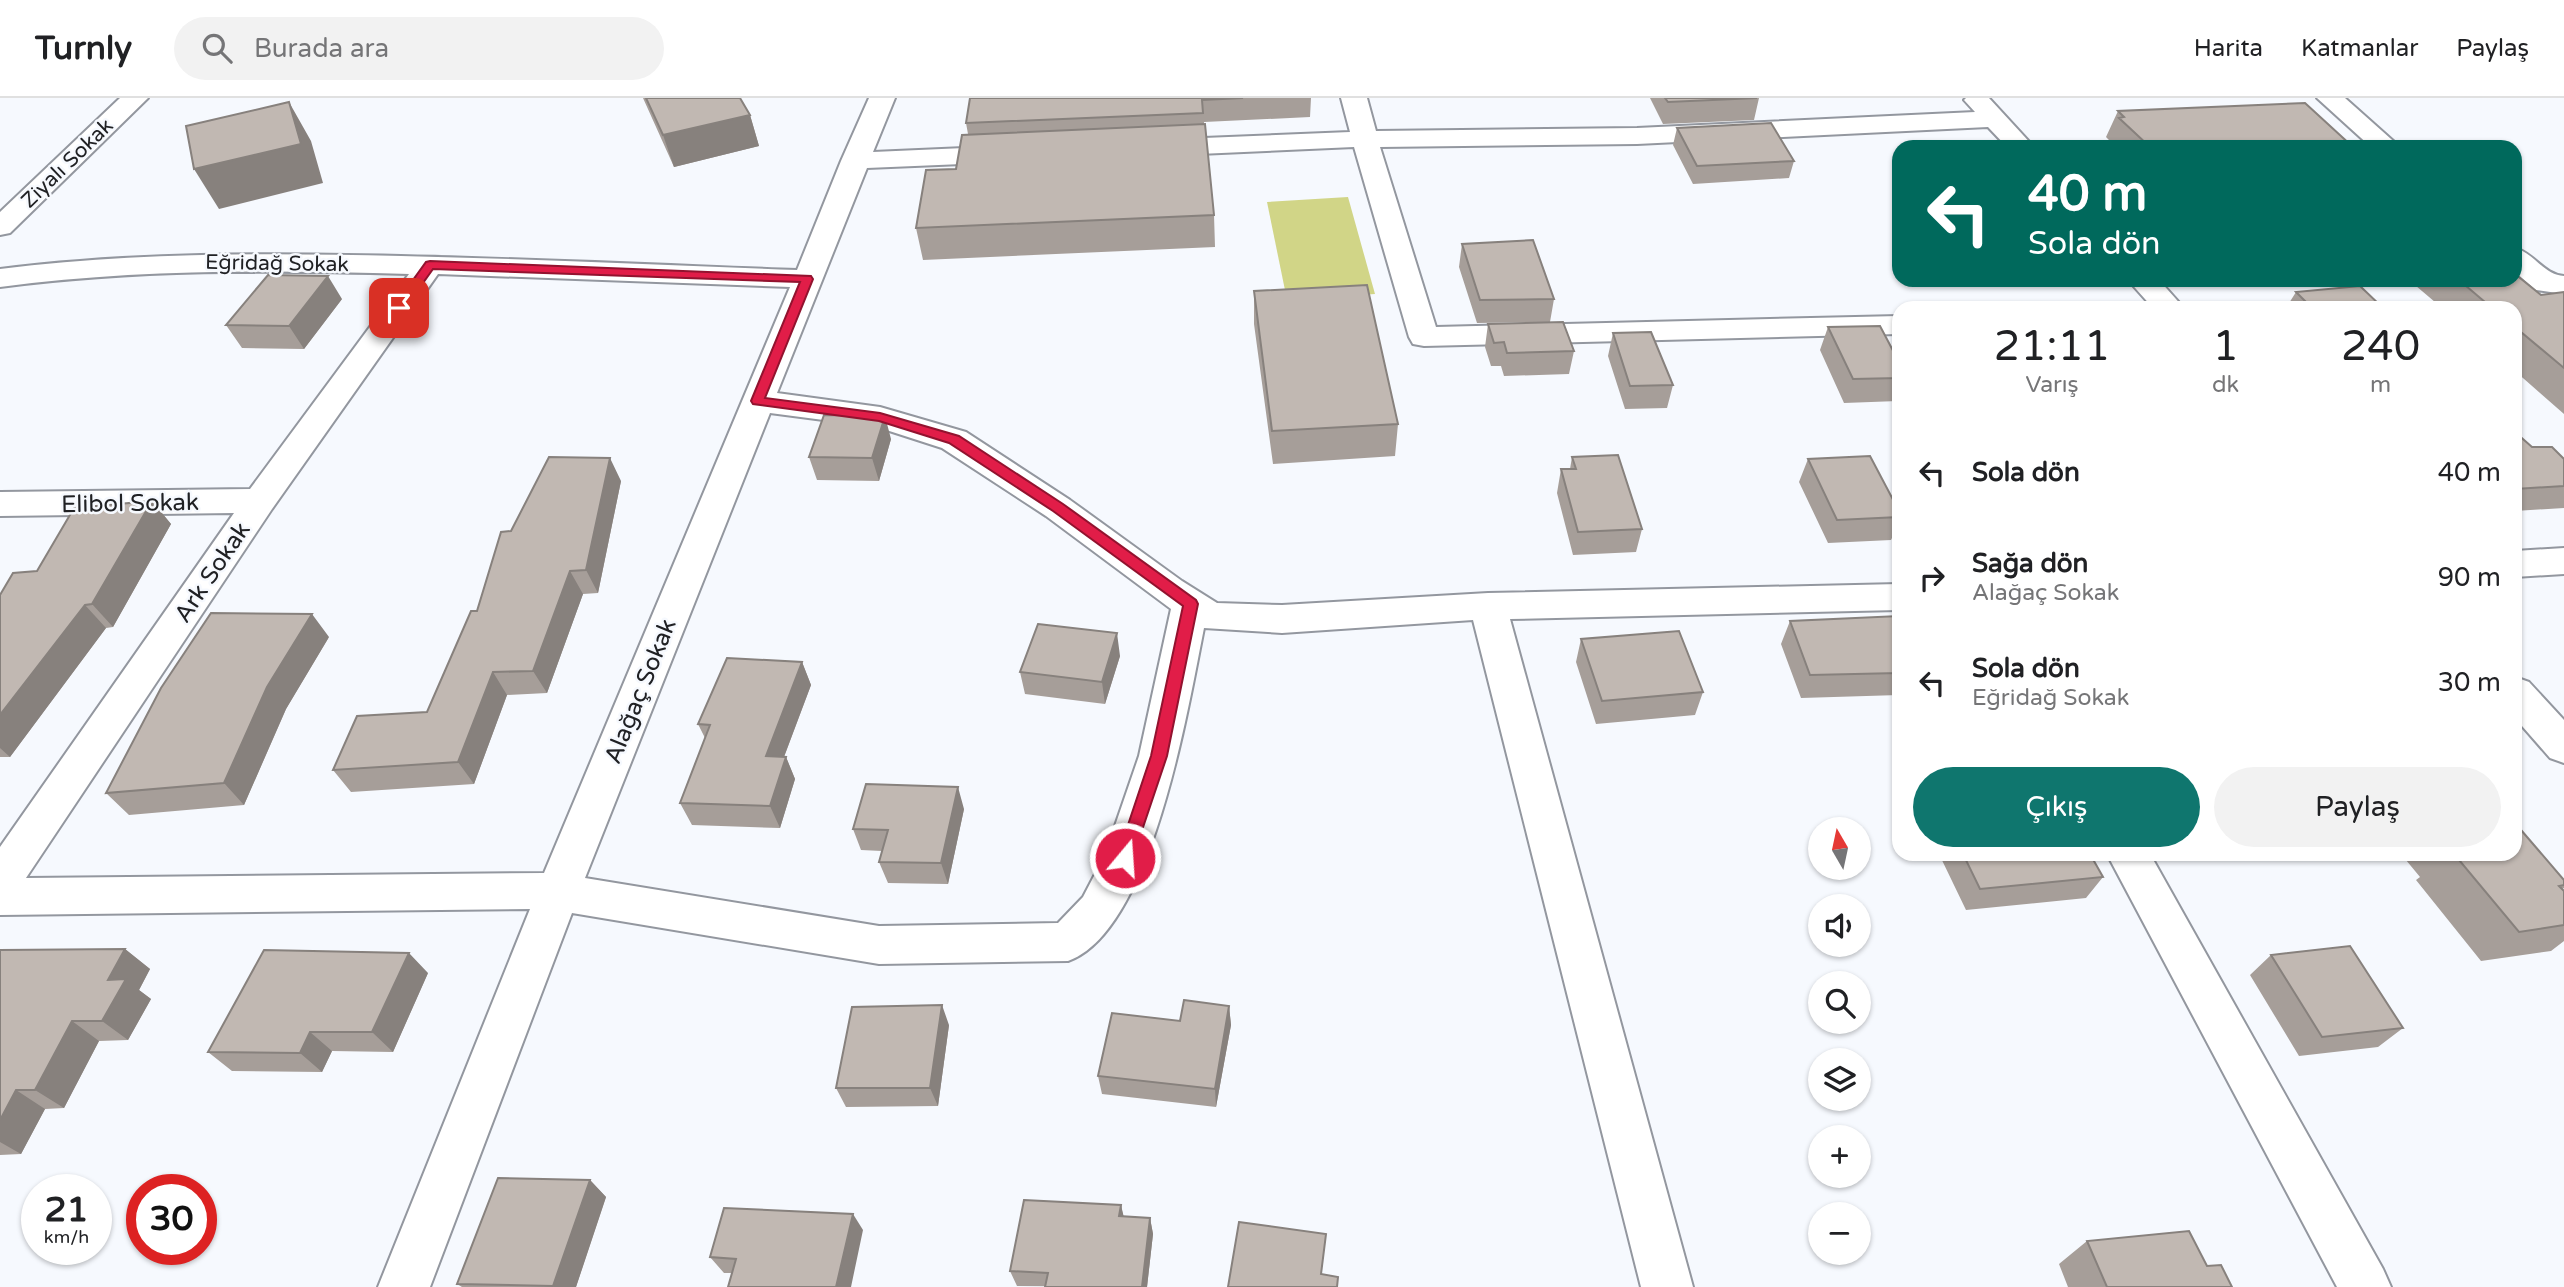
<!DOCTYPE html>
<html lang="tr">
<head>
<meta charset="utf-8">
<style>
	body { margin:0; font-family:"Varela Round",sans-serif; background:#f2f2f2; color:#202124; height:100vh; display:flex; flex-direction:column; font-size:26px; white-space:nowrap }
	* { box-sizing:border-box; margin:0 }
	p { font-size:23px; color:#757577 }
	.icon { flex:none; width:38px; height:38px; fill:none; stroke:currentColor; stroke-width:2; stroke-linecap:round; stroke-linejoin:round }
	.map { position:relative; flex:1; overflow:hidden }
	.details { position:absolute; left:1892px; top:203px; width:630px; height:560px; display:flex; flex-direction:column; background:#fff; border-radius:21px; box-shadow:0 2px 5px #0004 }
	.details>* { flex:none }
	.top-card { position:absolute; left:1892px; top:42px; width:630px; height:147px; border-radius:21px; box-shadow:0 2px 5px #0004; background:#00695c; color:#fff; overflow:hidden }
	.needle { width:46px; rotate:351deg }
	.controls { position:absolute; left:1808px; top:719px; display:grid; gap:14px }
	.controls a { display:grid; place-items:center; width:63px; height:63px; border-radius:50%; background:#fff; box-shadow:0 2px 5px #0004; font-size:35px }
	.speed { position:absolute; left:21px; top:1076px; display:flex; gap:14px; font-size:35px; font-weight:700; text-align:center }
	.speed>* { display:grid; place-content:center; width:91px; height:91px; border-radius:50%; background:#fff; box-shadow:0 2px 5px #0004; line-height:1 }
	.speed small { font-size:18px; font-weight:400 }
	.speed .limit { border:10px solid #d22; background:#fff; color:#111 }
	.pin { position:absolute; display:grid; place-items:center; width:60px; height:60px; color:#fff; margin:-30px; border-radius:14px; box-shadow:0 4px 10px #0006 }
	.me { position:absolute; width:77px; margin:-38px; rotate:18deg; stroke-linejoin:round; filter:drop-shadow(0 0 5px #0008) }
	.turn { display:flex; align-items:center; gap:24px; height:147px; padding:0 21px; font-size:32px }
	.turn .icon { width:91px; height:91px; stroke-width:2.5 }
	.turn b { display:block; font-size:49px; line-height:60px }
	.eta { display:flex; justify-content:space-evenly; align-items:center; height:119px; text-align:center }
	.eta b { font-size:42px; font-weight:600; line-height:49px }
	.primary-button { display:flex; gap:14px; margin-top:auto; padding:14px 21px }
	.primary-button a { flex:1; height:80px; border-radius:42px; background:#0f766e; color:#fff; font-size:28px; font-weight:600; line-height:80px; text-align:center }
	.primary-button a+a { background:#f2f2f2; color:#202124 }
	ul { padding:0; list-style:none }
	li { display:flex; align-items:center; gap:21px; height:105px; padding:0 21px }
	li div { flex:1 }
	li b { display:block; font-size:26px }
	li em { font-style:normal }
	header { display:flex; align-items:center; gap:42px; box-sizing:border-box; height:98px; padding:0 35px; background:#fff; border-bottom:2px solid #e0e0e0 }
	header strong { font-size:33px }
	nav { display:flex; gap:38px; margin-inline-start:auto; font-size:24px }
	.search { width:490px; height:63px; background:#f2f2f2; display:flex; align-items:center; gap:18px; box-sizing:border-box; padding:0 24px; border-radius:38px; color:#757577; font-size:26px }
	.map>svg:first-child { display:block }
	.green { fill:#d1d587 }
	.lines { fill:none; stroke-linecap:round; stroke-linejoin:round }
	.minor-casing { stroke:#93979f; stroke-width:4 }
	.minor { fill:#fff; fill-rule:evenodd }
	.wall { fill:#a69e99 }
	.shaded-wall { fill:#87817d }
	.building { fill:#c1b8b2; stroke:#87817d; stroke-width:2 }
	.route { fill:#e11d48; stroke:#92132f; stroke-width:2 }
	.labels { text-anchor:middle; stroke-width:5; stroke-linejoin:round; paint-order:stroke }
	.far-street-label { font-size:21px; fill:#202124; stroke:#f6f9fe }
	.street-label { font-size:24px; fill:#202124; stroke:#f6f9fe }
</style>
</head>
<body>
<header>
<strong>Turnly</strong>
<div class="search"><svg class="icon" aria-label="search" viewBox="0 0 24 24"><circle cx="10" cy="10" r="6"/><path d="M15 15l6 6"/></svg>Burada ara</div>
<nav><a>Harita</a><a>Katmanlar</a><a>Paylaş</a></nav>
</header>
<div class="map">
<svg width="2564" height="1189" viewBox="0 0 2564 1189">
	<rect width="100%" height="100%" fill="#f6f9fe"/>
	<!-- green -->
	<path class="green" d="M 1348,99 L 1375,196 L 1287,202 L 1267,104 Z"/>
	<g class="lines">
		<defs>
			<path id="minor" d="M 120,0 L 148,0 L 10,135 L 0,137 L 0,114 Z
				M 869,0 L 895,0 L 873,54 L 1010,48 L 1019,50 L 1023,56 L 1019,62 L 1010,64 L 867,70 L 777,295 L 880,309 L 966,334 L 1070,402 L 1182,483 L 1217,505 L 1282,507 L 1488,495 L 1899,486 L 1899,512 L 1510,521 L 1693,1189 L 1641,1189 L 1473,522 L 1282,535 L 1204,530 C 1188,610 1152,833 1068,863 L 879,866 L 572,815 L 430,1189 L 378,1189 L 530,811 L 0,817 L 0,749 L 234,415 L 0,418 L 0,394 L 250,391 L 409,176 C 272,172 136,171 0,189 L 0,171 C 134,154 267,155 401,158 C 533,161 665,167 797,172 L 841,63 ZM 438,176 L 790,189 L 544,775 L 26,780 L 272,411 ZM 770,315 L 877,329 L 942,350 L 1046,418 L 1171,511 L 1139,658 L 1105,757 L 1083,799 L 1058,825 L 879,828 L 585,780 Z
				M 1341,0 L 1367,0 L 1376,33 L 1637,30 L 1975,14 L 1964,2 L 1966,0 L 1989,0 L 2034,49 L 2007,49 L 1988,29 L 1637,46 L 1380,49 L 1436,229 L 1899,218 L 1899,236 L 1424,248 L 1413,246 L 1409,239 L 1354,49 L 1154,58 L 1145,56 L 1141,50 L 1145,44 L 1154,42 L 1350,34 Z
				M 2317,0 L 2345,0 L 2400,49 L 2371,49 Z
				M 2515,150 C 2534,155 2544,177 2564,178 L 2564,196 L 2536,192 L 2515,174 Z
				M 2128,182 L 2159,182 L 2184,210 L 2153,210 Z
				M 2564,450 L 2564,476 L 2515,479 L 2515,453 Z
				M 2515,579 L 2529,584 L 2564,622 L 2564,665 L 2550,660 L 2515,620 Z
				M 2107,756 L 2150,756 L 2383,1171 L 2391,1189 L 2337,1189 Z"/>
		</defs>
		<!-- minor casing -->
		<use href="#minor" class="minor-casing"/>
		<!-- minor -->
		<use href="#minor" class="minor"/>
	</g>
	<!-- wall -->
	<path class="wall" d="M 643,0 L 740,0 L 750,17 L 759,48 L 674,69 Z
		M 970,0 L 1311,0 L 1310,19 L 1204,24 L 1214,117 L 1215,149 L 923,162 L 916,130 L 956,71 L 968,36 L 966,25 Z
		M 1650,0 L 1759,0 L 1754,22 L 1663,26 Z
		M 2118,13 L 2353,49 L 2111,49 L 2107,45 L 2109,42 L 2106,39 Z
		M 1677,30 L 1794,63 L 1789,80 L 1693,86 L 1673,47 Z
		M 1462,146 L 1554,201 L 1550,224 L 1477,225 L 1459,169 Z
		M 2409,182 L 2515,182 L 2541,197 L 2564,194 L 2564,316 L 2515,273 L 2515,210 L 2442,210 Z
		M 1254,193 L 1398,326 L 1395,358 L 1273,366 L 1254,226 Z
		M 2296,194 L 2383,210 L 2286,210 Z
		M 342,201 L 304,251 L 242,250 L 226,227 Z
		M 1488,226 L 1574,253 L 1569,276 L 1504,278 L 1501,268 L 1491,268 L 1485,249 Z
		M 1828,229 L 1899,264 L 1899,300 L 1898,303 L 1844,305 L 1820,252 Z
		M 1613,235 L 1673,287 L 1667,310 L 1625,311 L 1608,258 Z
		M 2515,334 L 2532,349 L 2564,361 L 2564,410 L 2515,413 Z
		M 891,341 L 879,383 L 817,382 L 809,359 Z
		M 1572,359 L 1642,431 L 1636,454 L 1573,457 L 1557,395 L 1561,371 L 1570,371 Z
		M 1808,361 L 1899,413 L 1899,426 L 1891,442 L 1828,445 L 1799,384 Z
		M 621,383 L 598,495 L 583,496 L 547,595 L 507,597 L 474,686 L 351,694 L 333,672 L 427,614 L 477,513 L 511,433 Z
		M 152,403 L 171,426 L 113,529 L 106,530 L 10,659 L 0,659 L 0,497 L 37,473 Z
		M 1899,518 L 1899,597 L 1801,600 L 1781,546 L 1790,523 Z
		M 329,539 L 286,611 L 244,707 L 129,717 L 106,695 Z
		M 1581,541 L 1703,594 L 1695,617 L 1596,626 L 1576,564 Z
		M 1120,558 L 1105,606 L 1025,596 L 1020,574 Z
		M 802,564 L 811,587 L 784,659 L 786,659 L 795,681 L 780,730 L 692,727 L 680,705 L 705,640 L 698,626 Z
		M 964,711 L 948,786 L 888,785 L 879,764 L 882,753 L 861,752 L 853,731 Z
		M 1939,756 L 2090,756 L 2103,779 L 2086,800 L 1966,812 Z
		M 2401,756 L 2515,756 L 2564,782 L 2564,790 L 2562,791 L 2564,793 L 2564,843 L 2551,853 L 2481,863 L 2416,782 L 2420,779 Z
		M 125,851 L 150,871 L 139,892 L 151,901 L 128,942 L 99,943 L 64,1010 L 45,1011 L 21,1056 L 0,1057 L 0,852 Z
		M 2271,857 L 2403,930 L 2378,949 L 2299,958 L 2250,877 Z
		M 428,875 L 393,954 L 332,953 L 322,974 L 232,973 L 208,954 Z
		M 1229,908 L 1231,927 L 1216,1009 L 1102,996 L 1098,978 L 1180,923 Z
		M 949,927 L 938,1008 L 846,1009 L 836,990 Z
		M 590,1082 L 606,1099 L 576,1189 L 462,1189 L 457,1186 Z
		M 1121,1107 L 1123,1118 L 1150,1120 L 1153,1136 L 1147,1189 L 1017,1188 L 1010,1173 Z
		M 863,1132 L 731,1175 L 724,1175 L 710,1159 Z
		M 2087,1143 L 2207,1168 L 2232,1189 L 2068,1189 L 2059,1166 Z"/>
	<!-- shaded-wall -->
	<path class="shaded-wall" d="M 289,4 L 311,43 L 323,85 L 219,111 L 194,71 Z
		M 750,17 L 759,48 L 674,69 L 663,37 Z
		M 328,178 L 342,201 L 304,251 L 289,228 Z
		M 885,318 L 891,341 L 879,383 L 872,360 Z
		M 610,360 L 621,383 L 598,495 L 586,472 Z
		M 152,403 L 171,426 L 113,529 L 92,506 Z
		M 570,473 L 583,496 L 547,595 L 533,573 Z
		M 85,507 L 106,530 L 10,659 L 0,650 L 0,617 Z
		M 312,516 L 329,539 L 286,611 L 244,707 L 224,685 L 267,589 Z
		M 1117,535 L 1120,558 L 1105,606 L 1102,584 Z
		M 802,564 L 811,587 L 776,680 L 766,658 Z
		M 493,574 L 507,597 L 474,686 L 458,664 Z
		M 786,659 L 795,681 L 780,730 L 770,708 Z
		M 958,689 L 964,711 L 948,786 L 941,765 Z
		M 125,851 L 150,871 L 139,892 L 151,901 L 128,942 L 102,923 L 108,882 Z
		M 409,855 L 428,875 L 393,954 L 372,934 Z
		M 942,907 L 949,927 L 938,1008 L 930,990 Z
		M 1229,908 L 1231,927 L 1216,1009 L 1215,991 Z
		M 72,923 L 99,943 L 64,1010 L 35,992 Z
		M 310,934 L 332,953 L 322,974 L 300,955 Z
		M 16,992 L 45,1011 L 21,1056 L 0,1044 L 0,1022 Z
		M 590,1082 L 606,1099 L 576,1189 L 554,1189 L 553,1188 Z
		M 1121,1107 L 1125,1124 L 1119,1118 Z
		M 853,1116 L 863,1132 L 851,1189 L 836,1189 Z
		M 1150,1120 L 1153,1136 L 1147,1189 L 1142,1189 Z"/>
	<!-- building -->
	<path class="building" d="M 646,0 L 740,0 L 750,17 L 663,37 Z
		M 970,0 L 1243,0 L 1202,2 L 1203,15 L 966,25 Z
		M 1665,0 L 1757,0 L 1668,4 Z
		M 289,4 L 301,46 L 194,71 L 186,28 Z
		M 2305,5 L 2353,49 L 2150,49 L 2119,20 L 2124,19 L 2118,13 Z
		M 1771,25 L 1794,63 L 1697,68 L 1677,30 Z
		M 1205,26 L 1214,117 L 916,130 L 926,72 L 956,71 L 962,37 Z
		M 1533,142 L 1554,201 L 1480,202 L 1462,146 Z
		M 2515,176 L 2541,197 L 2564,194 L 2564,270 L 2515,229 L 2515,210 L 2492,210 L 2459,182 L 2515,182 Z
		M 268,177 L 328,178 L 289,228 L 226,227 Z
		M 1367,187 L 1398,326 L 1272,333 L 1254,193 Z
		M 2360,188 L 2383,210 L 2312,210 L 2296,194 Z
		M 1563,224 L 1574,253 L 1507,255 L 1504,244 L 1494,245 L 1488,226 Z
		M 1880,228 L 1899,264 L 1899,280 L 1853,281 L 1828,229 Z
		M 1651,234 L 1673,287 L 1630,288 L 1613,235 Z
		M 824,317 L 885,318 L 872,360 L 809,359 Z
		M 2515,334 L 2532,349 L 2552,349 L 2564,361 L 2564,388 L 2515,391 Z
		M 1618,357 L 1642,431 L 1578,434 L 1561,371 L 1576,371 L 1572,359 Z
		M 1870,358 L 1899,413 L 1899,419 L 1837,422 L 1808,361 Z
		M 549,359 L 610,360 L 586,472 L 570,473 L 533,573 L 493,574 L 458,664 L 333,672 L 357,618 L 427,614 L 471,513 L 477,513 L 501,434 L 511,433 Z
		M 152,403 L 92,506 L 85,507 L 0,617 L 0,497 L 13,475 L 37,473 L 74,410 Z
		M 211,515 L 312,516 L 267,589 L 224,685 L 106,695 L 161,590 Z
		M 1899,518 L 1899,575 L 1810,577 L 1790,523 Z
		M 1038,526 L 1117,535 L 1102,584 L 1020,574 Z
		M 1679,533 L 1703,594 L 1602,603 L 1581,541 Z
		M 727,560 L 802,564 L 766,658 L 786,659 L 770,708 L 680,705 L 710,627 L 698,626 Z
		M 866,686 L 958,689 L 941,765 L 879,764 L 888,732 L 853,731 Z
		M 2515,725 L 2564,782 L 2564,787 L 2559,788 L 2564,793 L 2564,827 L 2519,834 L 2454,756 L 2515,756 Z
		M 1963,756 L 2090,756 L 2103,779 L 1980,791 Z
		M 2350,848 L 2403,930 L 2322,939 L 2271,857 Z
		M 125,851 L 108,882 L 126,881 L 102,923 L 72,923 L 35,992 L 16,992 L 0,1022 L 0,852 Z
		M 264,852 L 409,855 L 372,934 L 310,934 L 300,955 L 208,954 Z
		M 1184,902 L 1229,908 L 1215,991 L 1098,978 L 1112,915 L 1180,923 Z
		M 942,907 L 930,990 L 836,990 L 852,909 Z
		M 498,1080 L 590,1082 L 553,1188 L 457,1186 Z
		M 1024,1102 L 1121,1107 L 1119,1118 L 1150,1120 L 1142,1189 L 1045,1189 L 1048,1175 L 1010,1173 Z
		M 724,1110 L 853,1116 L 836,1189 L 728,1189 L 736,1161 L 710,1159 Z
		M 1239,1124 L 1326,1136 L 1321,1176 L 1338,1179 L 1337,1189 L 1228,1189 Z
		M 2189,1133 L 2207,1168 L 2221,1167 L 2232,1189 L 2107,1189 L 2087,1143 Z"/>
	<!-- route -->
	<path class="route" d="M 430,163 L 811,178 L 813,181 L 765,300 L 880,315 L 959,338 L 1063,406 L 1196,502 L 1198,506 L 1167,658 L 1131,765 L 1125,767 L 1119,765 L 1117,760 L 1151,658 L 1183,508 L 1053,413 L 949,345 L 879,323 L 753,306 L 751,303 L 800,184 L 433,171 L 403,213 L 395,213 L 395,207 L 426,164 Z"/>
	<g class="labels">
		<!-- far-street labels -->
		<g class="far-street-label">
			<text transform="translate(67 65) rotate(-44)" y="7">Ziyalı Sokak</text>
			<text transform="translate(277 165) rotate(1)" y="7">Eğridağ Sokak</text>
		</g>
		<!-- street labels -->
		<g class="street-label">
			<text transform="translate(130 405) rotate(-1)" y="8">Elibol Sokak</text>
			<text transform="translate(212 474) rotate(-56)" y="8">Ark Sokak</text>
			<text transform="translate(640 593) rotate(-68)" y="8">Alağaç Sokak</text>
		</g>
	</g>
</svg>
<div class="controls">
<a><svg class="needle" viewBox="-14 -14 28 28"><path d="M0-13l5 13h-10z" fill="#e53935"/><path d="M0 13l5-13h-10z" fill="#757577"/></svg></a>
<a><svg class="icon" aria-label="sound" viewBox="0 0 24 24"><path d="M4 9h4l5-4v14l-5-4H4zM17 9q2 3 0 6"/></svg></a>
<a><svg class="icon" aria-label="search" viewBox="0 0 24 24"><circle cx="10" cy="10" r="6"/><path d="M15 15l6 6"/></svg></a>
<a><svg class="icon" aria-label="layers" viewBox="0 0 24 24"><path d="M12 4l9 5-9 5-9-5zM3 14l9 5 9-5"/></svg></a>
<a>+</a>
<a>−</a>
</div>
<div class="speed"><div>21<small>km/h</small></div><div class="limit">30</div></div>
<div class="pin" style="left:399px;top:210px;background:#d93025"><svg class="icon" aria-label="arrive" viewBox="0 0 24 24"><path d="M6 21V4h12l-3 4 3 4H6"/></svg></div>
<svg class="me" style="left:1125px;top:760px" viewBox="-20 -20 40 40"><circle r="17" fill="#e11d48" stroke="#fff" stroke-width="3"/><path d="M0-11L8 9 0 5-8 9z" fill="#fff"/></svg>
<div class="top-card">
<div class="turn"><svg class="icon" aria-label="left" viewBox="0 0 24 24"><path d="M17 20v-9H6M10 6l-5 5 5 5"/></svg><div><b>40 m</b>Sola dön</div></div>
</div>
<section class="details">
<div class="eta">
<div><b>21:11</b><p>Varış</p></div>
<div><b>1</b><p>dk</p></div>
<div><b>240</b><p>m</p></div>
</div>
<ul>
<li><svg class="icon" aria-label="left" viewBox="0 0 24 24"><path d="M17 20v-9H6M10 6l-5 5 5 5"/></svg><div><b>Sola dön</b></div><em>40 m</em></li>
<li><svg class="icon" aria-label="right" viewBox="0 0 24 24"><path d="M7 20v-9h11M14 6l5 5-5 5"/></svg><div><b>Sağa dön</b><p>Alağaç Sokak</p></div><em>90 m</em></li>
<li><svg class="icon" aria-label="left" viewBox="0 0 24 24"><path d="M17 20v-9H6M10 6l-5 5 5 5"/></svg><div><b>Sola dön</b><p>Eğridağ Sokak</p></div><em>30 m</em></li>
</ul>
<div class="primary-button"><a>Çıkış</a><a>Paylaş</a></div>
</section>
</div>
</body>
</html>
